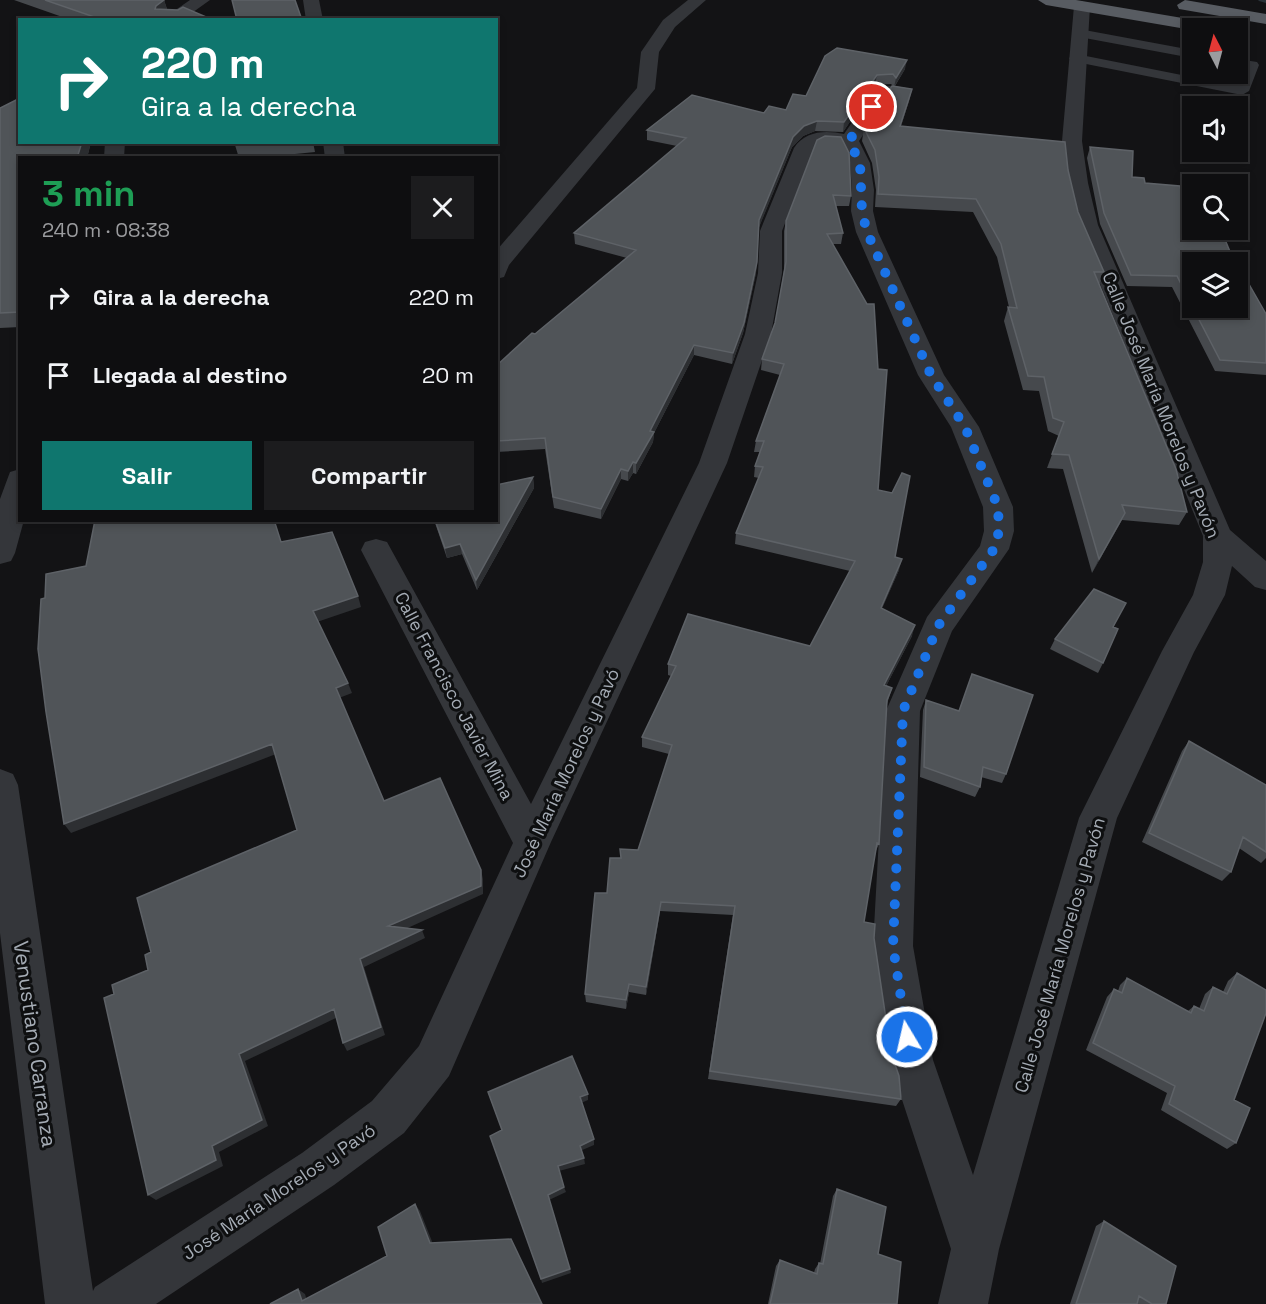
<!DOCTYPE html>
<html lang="es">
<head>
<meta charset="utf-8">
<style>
	body { margin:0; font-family:"Space Grotesk",sans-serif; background:#1c1c1e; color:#f1f3f6; height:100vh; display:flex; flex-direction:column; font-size:22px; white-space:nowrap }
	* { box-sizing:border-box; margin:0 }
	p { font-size:20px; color:#9b9c9f }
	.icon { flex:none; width:33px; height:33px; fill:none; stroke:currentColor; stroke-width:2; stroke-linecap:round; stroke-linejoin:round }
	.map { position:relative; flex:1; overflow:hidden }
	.panel { position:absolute; left:18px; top:156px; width:480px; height:366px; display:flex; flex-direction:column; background:#0e0e10; border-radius:0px; box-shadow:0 3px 9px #0003,0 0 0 2px #2e2e30 }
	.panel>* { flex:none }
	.banner { position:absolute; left:18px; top:18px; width:480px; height:126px; border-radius:0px; box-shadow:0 3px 9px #0003,0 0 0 2px #2e2e30; background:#0f766e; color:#fff; overflow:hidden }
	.needle { width:39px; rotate:354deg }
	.controls { position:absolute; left:1182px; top:18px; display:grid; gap:12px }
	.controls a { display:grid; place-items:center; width:66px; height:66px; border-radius:0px; background:#0e0e10; box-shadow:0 3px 9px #0003,0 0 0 2px #2e2e30; font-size:30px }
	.pin { position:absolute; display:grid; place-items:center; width:51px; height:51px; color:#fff; margin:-26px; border:3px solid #fff; border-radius:50%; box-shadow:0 2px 6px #0007 }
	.me { position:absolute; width:66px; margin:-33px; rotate:351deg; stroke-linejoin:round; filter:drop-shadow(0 0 4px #0008) }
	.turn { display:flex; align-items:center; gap:21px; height:126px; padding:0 24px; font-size:27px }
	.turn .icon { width:78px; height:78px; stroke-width:2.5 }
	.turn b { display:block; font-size:42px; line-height:51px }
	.round { display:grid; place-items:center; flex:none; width:63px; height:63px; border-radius:0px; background:#1c1c1e }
	.headline { display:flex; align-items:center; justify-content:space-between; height:102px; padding:0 24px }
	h1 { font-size:36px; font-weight:700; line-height:45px; color:#1e9e55 }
	.primary-button { display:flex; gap:12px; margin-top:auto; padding:12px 24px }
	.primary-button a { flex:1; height:69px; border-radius:0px; background:#0f766e; color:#fff; font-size:24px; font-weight:700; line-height:69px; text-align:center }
	.primary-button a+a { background:#1c1c1e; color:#f1f3f6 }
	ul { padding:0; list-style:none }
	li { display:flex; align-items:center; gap:18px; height:78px; padding:0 24px }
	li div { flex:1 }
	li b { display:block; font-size:22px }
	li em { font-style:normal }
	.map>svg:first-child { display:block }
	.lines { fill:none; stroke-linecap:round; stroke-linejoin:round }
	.stream { fill:#2a3339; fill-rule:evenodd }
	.service { fill:#34363a; fill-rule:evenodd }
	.minor { fill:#34363a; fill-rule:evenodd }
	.trunk { fill:#585c62; fill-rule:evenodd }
	.wall { fill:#46494d }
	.shaded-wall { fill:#2d2f32 }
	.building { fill:#505458; stroke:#5e6267; stroke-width:1.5 }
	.route { stroke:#1a73e8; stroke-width:10; stroke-dasharray:0 18 }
	.labels { text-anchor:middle; stroke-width:6; stroke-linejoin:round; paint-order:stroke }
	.street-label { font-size:18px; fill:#a5acb5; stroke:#0e0f10 }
	.near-street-label { font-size:21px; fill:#a5acb5; stroke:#0e0f10 }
</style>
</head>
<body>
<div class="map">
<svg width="1266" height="1304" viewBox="0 0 1266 1304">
	<rect width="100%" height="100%" fill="#131315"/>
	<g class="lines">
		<!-- stream -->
		<path class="stream" d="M 1258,0 L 1266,0 L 1266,3 L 1259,1 Z"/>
		<!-- service -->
		<path class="service" d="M 1079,29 L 1192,50 L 1192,58 L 1074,36 L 1073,33 Z
			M 1076,54 L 1237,86 L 1244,68 L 1238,67 L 1238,59 L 1257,62 L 1259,65 L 1249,91 L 1242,95 L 1071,61 L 1069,58 Z"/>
		<!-- minor -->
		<path class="minor" d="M 190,0 L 210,0 L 182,20 L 161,20 Z
			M 303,0 L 319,0 L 323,20 L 306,20 Z
			M 688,0 L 706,0 L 675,27 L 659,52 L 655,89 L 509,265 L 504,277 L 496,279 L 496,251 L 637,88 L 641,52 L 663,20 Z
			M 1082,1 L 1090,6 L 1082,141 L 1088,183 L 1098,225 L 1230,530 L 1266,561 L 1266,590 L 1255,587 L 1232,566 L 1225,595 L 1194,652 L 1117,818 L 999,1249 L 988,1304 L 938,1304 L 951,1249 L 889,1060 L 873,946 L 886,711 L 927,617 L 980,546 L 984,531 L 983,507 L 951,427 L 918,375 L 856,232 L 851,211 L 852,190 L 850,163 L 841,145 C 832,144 821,141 814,149 L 782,231 L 782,273 L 771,334 L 727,463 L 551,842 L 449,1076 L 404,1133 L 334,1185 L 156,1304 L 45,1304 L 0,933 L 0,769 L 13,774 L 18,785 L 93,1291 L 95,1287 L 302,1153 L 372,1101 L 419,1046 L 513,843 L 361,550 L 365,542 L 376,539 L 387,542 L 531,804 L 699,463 L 745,334 L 758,273 L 760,231 L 794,148 C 805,131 825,130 844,134 L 877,86 L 891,86 L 893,90 L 859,141 L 870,163 L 874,190 L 873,211 L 878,232 L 944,375 L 979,427 L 1013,507 L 1014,531 L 1009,549 L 952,631 L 920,711 L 913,946 L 933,1060 L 973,1175 L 1079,818 L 1162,651 L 1193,595 L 1203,562 L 1203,536 L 1076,225 L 1066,183 L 1062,141 L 1074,6 Z
			M 105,142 L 125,142 L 124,158 L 104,158 Z
			M 323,142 L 343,142 L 345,158 L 325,158 Z
			M 20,469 L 20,520 L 24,520 L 15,553 L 11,561 L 0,564 L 0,499 L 10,472 Z"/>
		<!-- trunk -->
		<path class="trunk" d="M 1038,0 L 1076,0 L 1212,23 L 1218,24 L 1221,28 L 1192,30 L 1046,5 Z
			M 1185,0 L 1266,14 L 1266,24 L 1179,9 L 1177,5 Z"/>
	</g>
	<!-- wall -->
	<path class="wall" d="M 14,0 L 164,0 L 167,9 L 213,20 L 71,20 Z
		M 825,56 L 905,69 L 895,86 L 912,89 L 909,101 L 901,126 L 1068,170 L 1078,212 L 1104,272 L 1099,285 L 1187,512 L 1179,525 L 1122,520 L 1092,573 L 1063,469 L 1047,468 L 1059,436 L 1048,431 L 1039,391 L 1023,390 L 1004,321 L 1008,307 L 1009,307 L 997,257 L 973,212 L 875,207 L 876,190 L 872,163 L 862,141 L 864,128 L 893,86 L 891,84 L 875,85 L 843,132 L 815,131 L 803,136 L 792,147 L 758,229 L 756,273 L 743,333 L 732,364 L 694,355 L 654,433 L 653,442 L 636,474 L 633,473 L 628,481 L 621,479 L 601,519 L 554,508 L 545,449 L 496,452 L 496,366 L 627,258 L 575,244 L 574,233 L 677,146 L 647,140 L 647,130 L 786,110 L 806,96 Z
		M 0,108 L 20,142 L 91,142 L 87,158 L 20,158 L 20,327 L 0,328 Z
		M 817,140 L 851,196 L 849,206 L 836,206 L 843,233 L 841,244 L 833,244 L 878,490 L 899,570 L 882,608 L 912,636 L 886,686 L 892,688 L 887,704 L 879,844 L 875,853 L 864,922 L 874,938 L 891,1053 L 901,1099 L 896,1106 L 708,1079 L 733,915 L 660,911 L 646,995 L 629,992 L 626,1009 L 586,1002 L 585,994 L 607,893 L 621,858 L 638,850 L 669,754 L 642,747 L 642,737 L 671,676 L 668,675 L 668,664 L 810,646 L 850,571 L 735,544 L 736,533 L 759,478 L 754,477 L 755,466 L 760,452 L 754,452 L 756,441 L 780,375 L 761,370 L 762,359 L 775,323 L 784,270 L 784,231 L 786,221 Z
		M 236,142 L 313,142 L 315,152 L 255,158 L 239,158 L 235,145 Z
		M 1090,147 L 1132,177 L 1145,183 L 1192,262 L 1192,308 L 1238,308 L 1266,314 L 1266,375 L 1215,371 L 1172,287 L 1127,286 L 1100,224 L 1087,158 Z
		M 533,477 L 534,488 L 477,590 L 462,554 L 447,558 L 434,520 L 496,520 Z
		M 1113,627 L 1103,663 L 1098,673 L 1050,649 L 1055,639 Z
		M 926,700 L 1006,774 L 1002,783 L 981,777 L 980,787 L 975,797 L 920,777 L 923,710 Z
		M 1189,741 L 1266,785 L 1266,858 L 1261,863 L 1239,848 L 1231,872 L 1222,881 L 1142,842 L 1182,751 Z
		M 1237,973 L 1234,1100 L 1236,1143 L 1227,1149 L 1161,1110 L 1167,1093 L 1086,1050 L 1107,997 L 1114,989 L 1118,991 L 1120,985 L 1127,978 L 1188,1011 L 1194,1006 L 1199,1009 L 1205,994 L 1213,987 L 1223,992 L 1228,981 Z
		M 837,1189 L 878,1254 L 897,1304 L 768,1304 L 776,1266 L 780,1260 L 814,1273 L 815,1269 L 819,1263 L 820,1264 L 833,1196 Z
		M 1104,1221 L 1166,1304 L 1070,1304 L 1096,1226 Z"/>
	<!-- shaded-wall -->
	<path class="shaded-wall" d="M 164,0 L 168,12 L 155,9 L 156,6 Z
		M 907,60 L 905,69 L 894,87 L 896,78 Z
		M 877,75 L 875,85 L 843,132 L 844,122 Z
		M 912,89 L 909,101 L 897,139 L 900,126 Z
		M 817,121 L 815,131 L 803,136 L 792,147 L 758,230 L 759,220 L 793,137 L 804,126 Z
		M 82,142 L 91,142 L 87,158 L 77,158 Z
		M 757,262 L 756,273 L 743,333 L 732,364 L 733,353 Z
		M 694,345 L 694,355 L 654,433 L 653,442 L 636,474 L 636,463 L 650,431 Z
		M 633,462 L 633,473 L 628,481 L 628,471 Z
		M 621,469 L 621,479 L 601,519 L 601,509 Z
		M 533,477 L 534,488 L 477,590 L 476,580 Z
		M 1125,513 L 1118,527 L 1092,573 L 1099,559 Z
		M 460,544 L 462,554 L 447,558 L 445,548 Z
		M 902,559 L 899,570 L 878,618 L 881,608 Z
		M 358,596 L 361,607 L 317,622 L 313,611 Z
		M 915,625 L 912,636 L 881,696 L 884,685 Z
		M 348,683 L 352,693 L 339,698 L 336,688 Z
		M 272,744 L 276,754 L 71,833 L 64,824 Z
		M 481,870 L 483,879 L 483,894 L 392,935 L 388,926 Z
		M 661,902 L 660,911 L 646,995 L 646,987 Z
		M 422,930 L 425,938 L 364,967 L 385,1035 L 347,1051 L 343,1043 L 360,959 Z
		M 629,984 L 629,992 L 626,1009 L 626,1000 Z
		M 334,1009 L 338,1017 L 245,1061 L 268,1126 L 219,1152 L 223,1166 L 156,1200 L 148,1195 L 212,1146 L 239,1054 Z
		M 588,1094 L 588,1100 L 581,1103 L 580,1097 Z
		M 594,1139 L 594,1145 L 580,1151 L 580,1146 Z
		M 584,1158 L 585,1164 L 559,1171 L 558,1166 Z
		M 564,1187 L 566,1192 L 549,1200 L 548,1195 Z
		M 415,1204 L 420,1211 L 435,1249 L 430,1243 Z
		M 570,1269 L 571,1273 L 542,1283 L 541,1279 Z
		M 298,1289 L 305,1294 L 308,1304 L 302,1301 Z"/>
	<!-- building -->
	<path class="building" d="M 45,0 L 164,0 L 156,6 L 155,9 L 178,10 L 183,7 L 213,20 L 103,20 Z
		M 232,0 L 295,0 L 302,20 L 237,20 Z
		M 837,48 L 907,60 L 896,78 L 893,74 L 877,75 L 844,122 L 817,121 L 804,126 L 793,137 L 759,220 L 757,262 L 744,323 L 733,353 L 694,345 L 650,431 L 654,432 L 636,463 L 633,462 L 628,471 L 621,469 L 601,509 L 553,497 L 545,438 L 496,441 L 496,366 L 532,333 L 535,334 L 636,250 L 574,233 L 686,138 L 647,130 L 692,95 L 764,113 L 769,106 L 786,110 L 793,94 L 806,96 L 825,56 Z
		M 892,86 L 912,89 L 900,126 L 1065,142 L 1068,170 L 1078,212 L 1104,272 L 1094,272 L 1176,469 L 1187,512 L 1122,505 L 1125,513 L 1099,559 L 1069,455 L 1052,454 L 1064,422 L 1053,418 L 1044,377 L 1028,376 L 1008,307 L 1017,308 L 1001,244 L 976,199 L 878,194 L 879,177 L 875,150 L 864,128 Z
		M 20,98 L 20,142 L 82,142 L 77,158 L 20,158 L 20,312 L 0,313 L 0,108 Z
		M 825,136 L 841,137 L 849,153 L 851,196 L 833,195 L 843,233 L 827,234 L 867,304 L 874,304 L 878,369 L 887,370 L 878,490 L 892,493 L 902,473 L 910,476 L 895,557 L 902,559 L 881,608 L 915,625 L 884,685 L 892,688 L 887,700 L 879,844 L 877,843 L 864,922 L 875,924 L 874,938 L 891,1053 L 899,1076 L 901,1099 L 710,1071 L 735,906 L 661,902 L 646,987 L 629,984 L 626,1000 L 585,994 L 595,893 L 607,893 L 610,858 L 621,858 L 620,849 L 638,850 L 672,745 L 642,737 L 676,666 L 668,664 L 688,614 L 810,646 L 855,561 L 736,533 L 763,467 L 755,466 L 764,441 L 756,441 L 784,364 L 762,359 L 775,323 L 786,262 L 786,221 L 817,140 Z
		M 236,142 L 269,142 L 235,145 Z
		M 1090,147 L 1133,151 L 1132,177 L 1144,178 L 1145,183 L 1180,186 L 1186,212 L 1192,212 L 1192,230 L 1221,230 L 1231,254 L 1236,262 L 1192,262 L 1192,306 L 1177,276 L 1131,275 L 1104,213 Z
		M 1238,265 L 1266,314 L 1266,363 L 1220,360 L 1193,308 L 1238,308 Z
		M 533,477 L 476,580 L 460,544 L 445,548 L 435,520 L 496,520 L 496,485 Z
		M 95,520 L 274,520 L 281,542 L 332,532 L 358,596 L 313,611 L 348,683 L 336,688 L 384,801 L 440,778 L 481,870 L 481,886 L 388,926 L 422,930 L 360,959 L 381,1027 L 343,1043 L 334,1009 L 239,1054 L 262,1120 L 212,1146 L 216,1160 L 148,1195 L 104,998 L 114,994 L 112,985 L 148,970 L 145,955 L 151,952 L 137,898 L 297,830 L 272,744 L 64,824 L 46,712 L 38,649 L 41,599 L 45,598 L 46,574 L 86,566 Z
		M 1094,589 L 1126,603 L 1113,627 L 1118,629 L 1103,663 L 1055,639 Z
		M 972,674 L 1033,695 L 1006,774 L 983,767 L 980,787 L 924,767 L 926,700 L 959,711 Z
		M 1189,741 L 1266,785 L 1266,852 L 1243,837 L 1231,872 L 1149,833 Z
		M 1237,973 L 1266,990 L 1266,1013 L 1234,1100 L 1250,1108 L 1236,1143 L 1169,1104 L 1175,1086 L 1093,1043 L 1114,989 L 1122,993 L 1127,978 L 1191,1013 L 1194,1006 L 1204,1011 L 1213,987 L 1227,994 Z
		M 572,1056 L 588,1094 L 580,1097 L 594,1139 L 580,1146 L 584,1158 L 558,1166 L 564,1187 L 548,1195 L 570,1269 L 541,1279 L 490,1136 L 502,1130 L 488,1092 Z
		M 837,1189 L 886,1207 L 878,1254 L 901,1262 L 897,1304 L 770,1304 L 780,1260 L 817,1274 L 819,1263 L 823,1264 Z
		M 415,1204 L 430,1243 L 511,1239 L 542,1304 L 270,1304 L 298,1289 L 302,1301 L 387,1256 L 378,1227 Z
		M 1104,1221 L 1176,1266 L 1166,1304 L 1152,1304 L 1139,1296 L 1137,1304 L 1076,1304 Z"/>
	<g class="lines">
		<!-- route -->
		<path class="route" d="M 872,107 L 849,141 L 860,163 L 862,212 L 867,232 L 931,375 L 965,427 L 998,507 L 999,531 L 994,549 L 938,626 L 903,711 L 893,946 L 907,1037"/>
	</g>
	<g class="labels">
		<!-- street labels -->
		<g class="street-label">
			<text transform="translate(1161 405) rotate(68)" y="6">Calle José María Morelos y Pavón</text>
			<text transform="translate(454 696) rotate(62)" y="6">Calle Francisco Javier Mina</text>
			<text transform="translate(566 773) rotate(-65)" y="6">José María Morelos y Pavó</text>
			<text transform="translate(1060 955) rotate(-74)" y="6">Calle José María Morelos y Pavón</text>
			<text transform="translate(279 1192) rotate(-34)" y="6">José María Morelos y Pavó</text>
		</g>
		<!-- near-street labels -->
		<g class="near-street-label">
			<text transform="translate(35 1044) rotate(82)" y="7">Venustiano Carranza</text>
		</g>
	</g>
</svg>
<div class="controls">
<a><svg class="needle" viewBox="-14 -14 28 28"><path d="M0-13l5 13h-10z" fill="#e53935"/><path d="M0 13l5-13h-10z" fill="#9b9c9f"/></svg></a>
<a><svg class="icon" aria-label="sound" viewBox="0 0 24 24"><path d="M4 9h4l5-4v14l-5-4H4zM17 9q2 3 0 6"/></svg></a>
<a><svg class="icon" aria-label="search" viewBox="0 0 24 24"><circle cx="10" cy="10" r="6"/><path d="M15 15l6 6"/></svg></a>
<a><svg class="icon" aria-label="layers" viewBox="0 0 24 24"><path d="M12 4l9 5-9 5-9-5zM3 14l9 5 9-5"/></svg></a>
</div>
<div class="pin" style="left:872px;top:107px;background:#d93025"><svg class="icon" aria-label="arrive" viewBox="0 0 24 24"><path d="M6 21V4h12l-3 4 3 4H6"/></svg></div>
<svg class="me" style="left:907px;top:1037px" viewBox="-20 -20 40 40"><circle r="17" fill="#1a73e8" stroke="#fff" stroke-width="3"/><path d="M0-11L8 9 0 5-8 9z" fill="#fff"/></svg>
<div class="banner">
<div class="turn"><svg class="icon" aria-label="right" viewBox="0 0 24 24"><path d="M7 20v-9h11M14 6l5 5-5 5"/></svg><div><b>220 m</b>Gira a la derecha</div></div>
</div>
<section class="panel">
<div class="headline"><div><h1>3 min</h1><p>240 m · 08:38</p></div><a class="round"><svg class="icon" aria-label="close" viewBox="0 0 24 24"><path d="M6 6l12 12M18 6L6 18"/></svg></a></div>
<ul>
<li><svg class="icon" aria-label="right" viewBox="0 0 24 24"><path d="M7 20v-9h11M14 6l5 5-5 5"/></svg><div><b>Gira a la derecha</b></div><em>220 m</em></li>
<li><svg class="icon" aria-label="arrive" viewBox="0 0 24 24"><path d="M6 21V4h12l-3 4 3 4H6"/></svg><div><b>Llegada al destino</b></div><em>20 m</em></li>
</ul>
<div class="primary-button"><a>Salir</a><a>Compartir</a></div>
</section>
</div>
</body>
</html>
